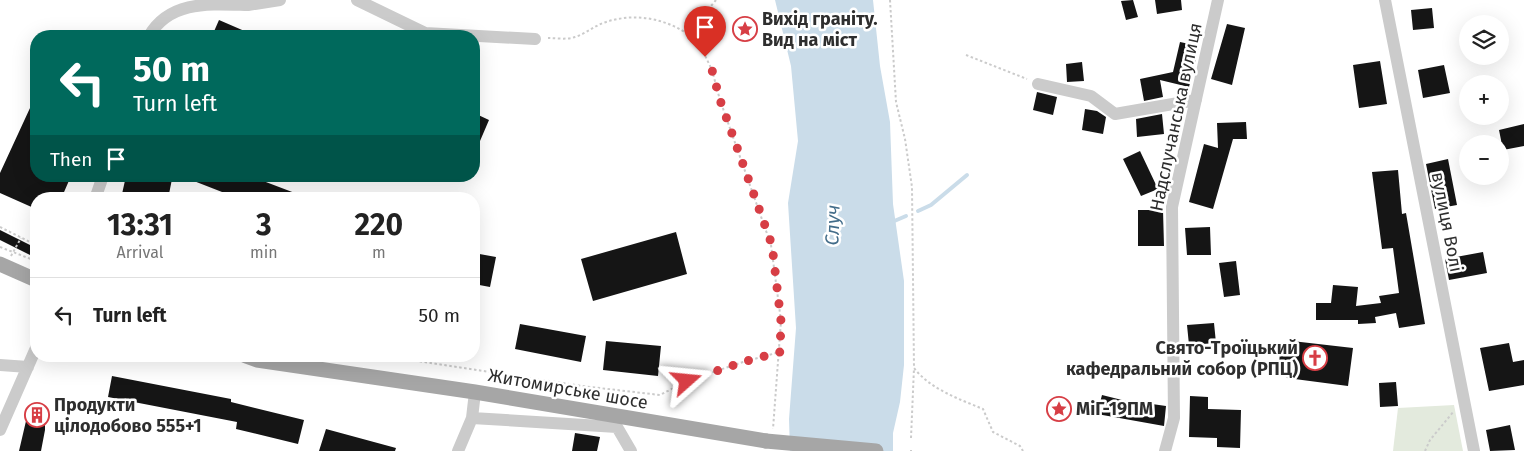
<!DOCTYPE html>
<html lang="en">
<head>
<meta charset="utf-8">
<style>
	body { margin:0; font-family:"Fira Sans",sans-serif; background:#f6f6f6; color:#222; height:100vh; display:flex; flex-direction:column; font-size:19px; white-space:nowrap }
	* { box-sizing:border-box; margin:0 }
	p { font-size:16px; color:#767676 }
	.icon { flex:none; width:28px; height:28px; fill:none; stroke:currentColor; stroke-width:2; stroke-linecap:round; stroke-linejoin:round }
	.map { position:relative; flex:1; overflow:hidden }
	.details { position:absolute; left:30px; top:192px; width:450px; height:170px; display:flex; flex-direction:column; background:#fff; border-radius:20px; box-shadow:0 5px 20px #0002 }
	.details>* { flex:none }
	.banner { position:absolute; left:30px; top:30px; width:450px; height:152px; border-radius:20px; box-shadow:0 5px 20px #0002; background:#00695c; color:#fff; overflow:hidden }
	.controls { position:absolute; left:1459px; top:15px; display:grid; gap:10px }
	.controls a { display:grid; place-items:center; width:50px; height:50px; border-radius:50%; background:#fff; box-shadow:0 5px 20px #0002; font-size:25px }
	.pin { position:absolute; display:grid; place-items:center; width:42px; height:42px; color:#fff; margin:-51px -21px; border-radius:50% 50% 50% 0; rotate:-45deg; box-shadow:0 0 5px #0007 }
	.pin .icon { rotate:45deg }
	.me { position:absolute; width:55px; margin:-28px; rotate:72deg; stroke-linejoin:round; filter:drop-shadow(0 0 4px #0008) }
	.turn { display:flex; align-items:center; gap:18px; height:105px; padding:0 20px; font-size:22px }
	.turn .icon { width:65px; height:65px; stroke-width:2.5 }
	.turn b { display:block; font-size:35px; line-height:42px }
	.then { display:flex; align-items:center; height:48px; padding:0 20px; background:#0003; gap:10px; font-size:19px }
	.eta { display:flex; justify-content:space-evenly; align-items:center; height:85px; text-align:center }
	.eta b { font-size:30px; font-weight:700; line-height:35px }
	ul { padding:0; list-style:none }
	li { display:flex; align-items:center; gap:15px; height:75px; padding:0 20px; border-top:1px solid #e0e0e0 }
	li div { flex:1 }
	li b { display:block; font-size:19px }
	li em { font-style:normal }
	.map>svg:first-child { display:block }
	.green { fill:#e3eadd }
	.water { fill:#cadce9 }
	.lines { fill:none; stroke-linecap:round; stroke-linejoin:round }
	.stream { stroke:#cadce9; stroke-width:4 }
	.building { fill:#151515 }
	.path { stroke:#cbcbcb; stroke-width:2; stroke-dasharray:2.5 2.5; stroke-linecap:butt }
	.minor { stroke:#cbcbcb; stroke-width:12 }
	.major { stroke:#a6a6a6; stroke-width:15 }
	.major-bridge { stroke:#a6a6a6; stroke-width:15 }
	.route { stroke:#d73e45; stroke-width:9; stroke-dasharray:0 16.2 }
	.labels { text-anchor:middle; stroke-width:5; stroke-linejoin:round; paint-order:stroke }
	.poi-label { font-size:18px; font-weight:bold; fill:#2e2e2e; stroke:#fff; text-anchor:start }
	.street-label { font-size:18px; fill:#2e2e2e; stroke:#fff }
	.water-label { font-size:19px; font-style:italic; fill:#426c89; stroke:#fff }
</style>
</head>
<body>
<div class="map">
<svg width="1524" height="451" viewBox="0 0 1524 451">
	<rect width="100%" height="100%" fill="#fff"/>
	<!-- green -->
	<path class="green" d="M 1454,405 L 1463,451 L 1393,451 L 1398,408 Z"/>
	<!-- water -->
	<path class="water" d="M 775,0 L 873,0 L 880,66 L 890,122 L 893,204 L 904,281 L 904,365 L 900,402 L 893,433 L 893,451 L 790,451 L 789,419 L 796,328 L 788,203 L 798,141 L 791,66 Z"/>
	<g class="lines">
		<!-- stream -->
		<path class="stream" d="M 918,211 L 931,205 L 967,175
			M 892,222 L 906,216"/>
	</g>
	<!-- building -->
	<path class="building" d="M 1133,0 L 1138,17 L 1126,20 L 1121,1 Z
		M 1155,0 L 1181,0 L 1182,10 L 1157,14 Z
		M 1432,8 L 1434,28 L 1413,30 L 1411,10 Z
		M 219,20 L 256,36 L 212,36 Z
		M 1227,24 L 1245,28 L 1232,85 L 1211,79 Z
		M 1180,42 L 1199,46 L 1189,87 L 1160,80 L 1163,97 L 1144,101 L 1140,79 L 1173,72 Z
		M 1380,61 L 1387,104 L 1359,108 L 1353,65 Z
		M 1082,62 L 1084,81 L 1067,82 L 1066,64 Z
		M 1444,65 L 1450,93 L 1423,98 L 1418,70 Z
		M 1037,92 L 1057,97 L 1053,115 L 1033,110 Z
		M 36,95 L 36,176 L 71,176 L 61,199 L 36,199 L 36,209 L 0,193 L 0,173 Z
		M 1085,109 L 1097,111 L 1106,117 L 1103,134 L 1082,130 Z
		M 474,113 L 489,120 L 474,155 Z
		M 1162,114 L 1164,134 L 1137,137 L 1136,119 Z
		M 1246,122 L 1247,139 L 1233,139 L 1213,209 L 1189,202 L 1204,144 L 1218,148 L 1217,123 Z
		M 1524,124 L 1524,146 L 1503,150 L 1499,130 Z
		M 1140,151 L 1158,189 L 1141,196 L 1123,159 Z
		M 1448,159 L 1457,205 L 1435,209 L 1426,164 Z
		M 1398,170 L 1402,214 L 1406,213 L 1425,324 L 1399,328 L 1396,313 L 1375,317 L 1376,323 L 1358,324 L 1358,320 L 1316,320 L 1316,303 L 1331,303 L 1333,285 L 1358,287 L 1356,306 L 1381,303 L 1379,296 L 1399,293 L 1393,248 L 1382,249 L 1372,172 Z
		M 126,176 L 161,176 L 172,179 L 168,199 L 143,199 L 122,194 Z
		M 181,176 L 250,176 L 308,198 L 240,199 Z
		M 1138,210 L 1163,210 L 1164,246 L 1138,246 Z
		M 1210,227 L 1211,255 L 1187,255 L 1185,228 Z
		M 0,230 L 36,248 L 36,258 L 0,240 Z
		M 676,232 L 687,274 L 593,301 L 581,259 Z
		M 1483,252 L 1487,273 L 1449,280 L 1445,259 Z
		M 474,253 L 496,257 L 490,287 L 474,284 Z
		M 1236,261 L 1240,295 L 1224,297 L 1219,263 Z
		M 1214,323 L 1216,343 L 1189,345 L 1187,325 Z
		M 520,324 L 586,336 L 581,362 L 515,349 Z
		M 606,341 L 661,346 L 658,376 L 603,370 Z
		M 1292,341 L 1353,348 L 1348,386 L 1287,378 L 1279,366 L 1280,350 Z
		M 1509,343 L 1513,362 L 1524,360 L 1524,385 L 1489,391 L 1480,348 Z
		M 112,376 L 231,399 L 231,402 L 304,420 L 298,444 L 236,429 L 237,422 L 108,397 Z
		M 1396,382 L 1398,406 L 1380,407 L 1379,383 Z
		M 1102,395 L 1138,404 L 1138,402 L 1166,406 L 1164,426 L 1097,414 Z
		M 1190,396 L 1208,397 L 1208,409 L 1241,410 L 1240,448 L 1217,447 L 1217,438 L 1189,437 Z
		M 39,406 L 45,411 L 45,430 L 41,451 L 19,451 L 26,421 L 31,410 Z
		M 1510,425 L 1515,450 L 1490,451 L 1486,430 Z
		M 326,429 L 396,448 L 395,451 L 319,451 Z
		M 575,433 L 600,437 L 597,451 L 572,451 Z"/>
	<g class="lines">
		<!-- path -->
		<path class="path" d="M 716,0 L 696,24 L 699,43 L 712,70 L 720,100 L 771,245 L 781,321 L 773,429
			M 890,0 L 896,102 L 905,139 L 912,187 L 914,368 C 930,389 959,399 983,409 L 993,432 L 1020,446 L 1023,451
			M 548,38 C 556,38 567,40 575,37 C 585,34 593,27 603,23 C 636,11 672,19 698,42
			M 966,55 L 1027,79
			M 0,227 L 36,245
			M 0,247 L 36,261
			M 11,256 L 21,238
			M 385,356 L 582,386 L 660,395 L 687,381 L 743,362 L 780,352
			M 911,438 L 914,368
			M 911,450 L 911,451
			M 1425,451 L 1430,440 L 1454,411"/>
		<!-- minor -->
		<path class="minor" d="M 357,0 L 425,33 L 535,39
			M 1385,0 L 1474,451
			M 248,5 L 280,0
			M 149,36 C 170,0 210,4 248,5 L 251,0
			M 1038,84 L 1091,96 L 1115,114 L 1196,100
			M 95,199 L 103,176
			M 0,365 L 28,367
			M 472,418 L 617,427 L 631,451
			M 0,430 L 36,348
			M 458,451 L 472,418 L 475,392
			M 1165,451 L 1174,418 L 1172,207 L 1218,0"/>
		<!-- major -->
		<path class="major" d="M 0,264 L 36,280
			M 246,356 L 257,360 L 475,392 L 766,441"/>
		<!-- major-bridge -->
		<path class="major-bridge" d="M 766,441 L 876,451"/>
	</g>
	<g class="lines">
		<!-- route -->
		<path class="route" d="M 687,381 L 743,362 L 780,352 L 781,321 L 772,245 L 720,100 L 712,70 L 705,57"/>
	</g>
	<!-- icons -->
	<defs>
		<symbol id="sight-ring" viewBox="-11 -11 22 22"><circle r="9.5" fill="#fff" stroke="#d73e45" stroke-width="1.5"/><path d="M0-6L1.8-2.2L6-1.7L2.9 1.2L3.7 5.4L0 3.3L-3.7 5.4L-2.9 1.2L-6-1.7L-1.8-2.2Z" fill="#d73e45"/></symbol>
		<symbol id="church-ring" viewBox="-11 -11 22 22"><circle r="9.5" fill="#fff" stroke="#d73e45" stroke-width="1.5"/><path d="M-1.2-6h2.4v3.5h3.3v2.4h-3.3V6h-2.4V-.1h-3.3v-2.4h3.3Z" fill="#d73e45"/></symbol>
		<symbol id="building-ring" viewBox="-11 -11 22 22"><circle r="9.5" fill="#fff" stroke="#d73e45" stroke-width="1.5"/><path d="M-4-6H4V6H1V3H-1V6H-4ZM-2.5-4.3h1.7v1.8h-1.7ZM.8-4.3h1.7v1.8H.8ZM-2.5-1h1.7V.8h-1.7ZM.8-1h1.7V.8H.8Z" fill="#d73e45"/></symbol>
	</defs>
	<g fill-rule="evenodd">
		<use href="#sight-ring" x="731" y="15" width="28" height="28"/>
		<use href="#church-ring" x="1301" y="344" width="28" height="28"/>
		<use href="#sight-ring" x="1045" y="395" width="28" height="28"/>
		<use href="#building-ring" x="23" y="401" width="28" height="28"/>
	</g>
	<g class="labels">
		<!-- poi labels -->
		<g class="poi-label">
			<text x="762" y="25">Вихід граніту.<tspan x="762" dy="21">Вид на міст</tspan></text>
			<text x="1298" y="354" text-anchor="end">Свято-Троїцький<tspan x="1298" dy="21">кафедральний собор (РПЦ)</tspan></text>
			<text x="54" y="411">Продукти<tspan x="54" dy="21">цілодобово 555+1</tspan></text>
			<text x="1076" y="415">МіГ-19ПМ</text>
		</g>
		<!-- street labels -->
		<g class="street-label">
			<text transform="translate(1176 117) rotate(-78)" y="6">Надслучанська вулиця</text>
			<text transform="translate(1447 222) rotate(79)" y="6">вулиця Волі</text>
			<text transform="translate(568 389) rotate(10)" y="6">Житомирське шосе</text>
		</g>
		<!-- water labels -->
		<g class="water-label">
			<text transform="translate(832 225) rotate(-88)" y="7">Случ</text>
		</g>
	</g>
</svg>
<div class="controls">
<a><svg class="icon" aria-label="layers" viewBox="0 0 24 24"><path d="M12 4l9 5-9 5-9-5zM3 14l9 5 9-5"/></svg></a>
<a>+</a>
<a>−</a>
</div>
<div class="pin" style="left:705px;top:57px;background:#d93025"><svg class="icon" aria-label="arrive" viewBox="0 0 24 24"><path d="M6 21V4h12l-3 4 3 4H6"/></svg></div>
<svg class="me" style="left:687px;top:381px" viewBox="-20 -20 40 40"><path d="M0-17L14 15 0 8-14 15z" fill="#d73e45" stroke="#fff" stroke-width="4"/></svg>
<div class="banner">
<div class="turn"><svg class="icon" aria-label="left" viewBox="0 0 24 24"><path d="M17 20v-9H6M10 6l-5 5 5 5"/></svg><div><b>50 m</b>Turn left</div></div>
<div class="then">Then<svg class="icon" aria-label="arrive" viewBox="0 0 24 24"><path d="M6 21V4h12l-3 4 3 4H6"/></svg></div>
</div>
<section class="details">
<div class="eta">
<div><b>13:31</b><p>Arrival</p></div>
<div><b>3</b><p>min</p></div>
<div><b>220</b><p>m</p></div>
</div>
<ul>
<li><svg class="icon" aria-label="left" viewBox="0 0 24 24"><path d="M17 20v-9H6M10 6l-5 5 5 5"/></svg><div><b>Turn left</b></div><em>50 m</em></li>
</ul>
</section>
</div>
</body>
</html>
